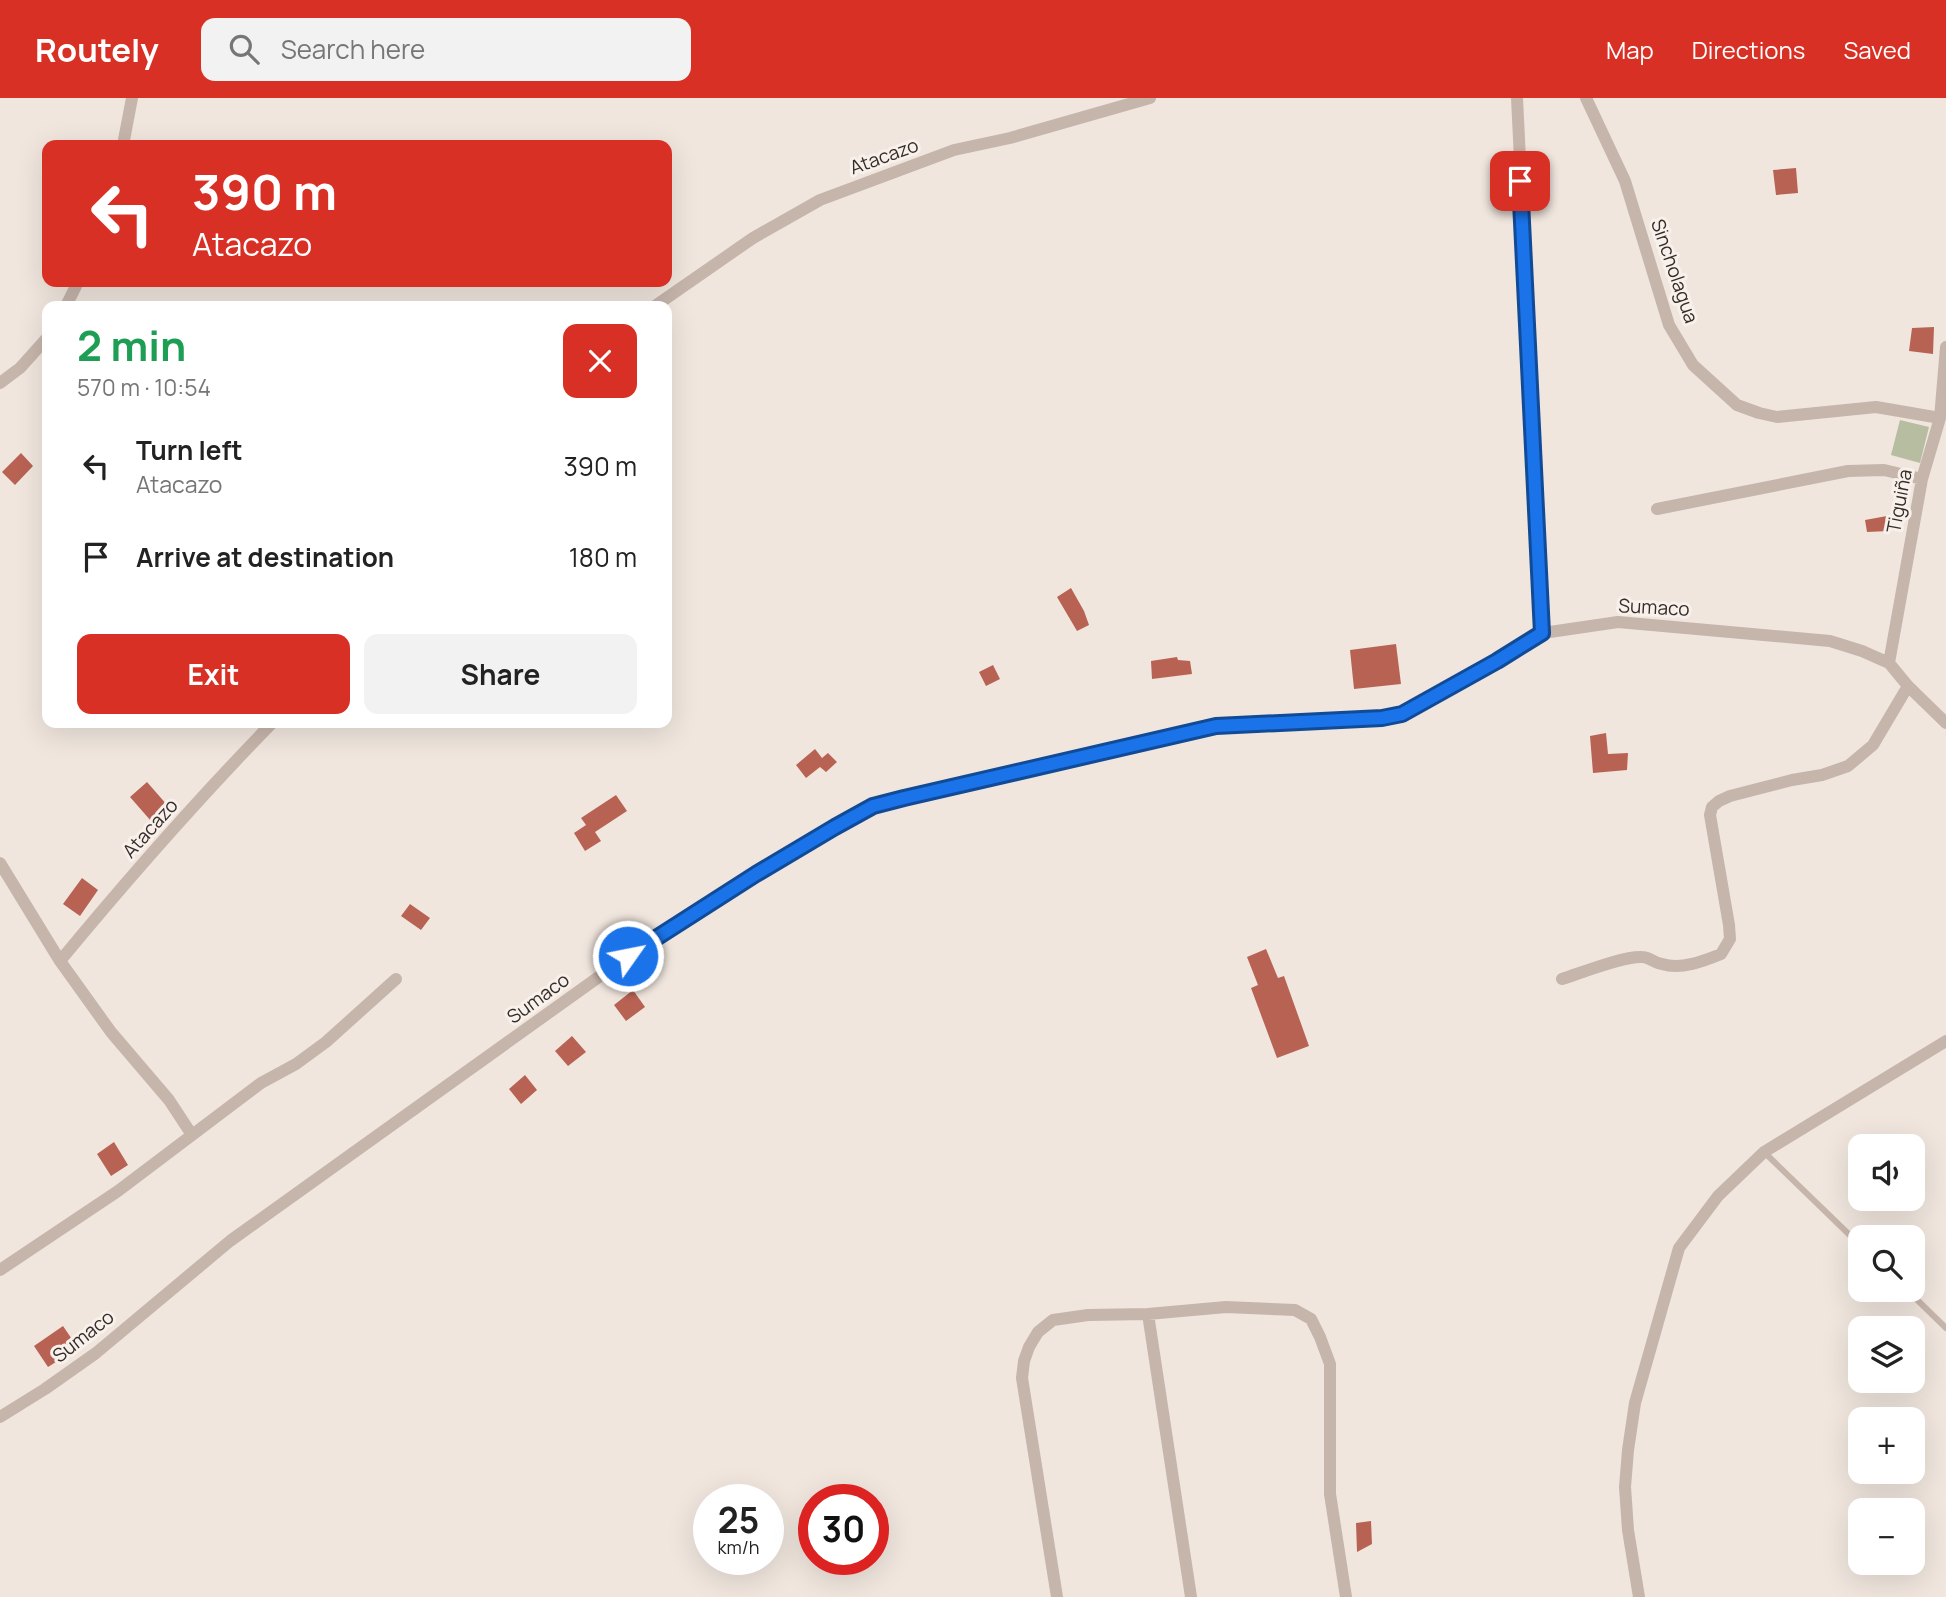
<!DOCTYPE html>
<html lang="en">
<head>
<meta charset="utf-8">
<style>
	body { margin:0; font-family:Manrope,sans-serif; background:#f2f2f2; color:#222; height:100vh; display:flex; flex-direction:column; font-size:26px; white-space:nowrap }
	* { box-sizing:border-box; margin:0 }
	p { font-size:23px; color:#767676 }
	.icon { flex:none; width:38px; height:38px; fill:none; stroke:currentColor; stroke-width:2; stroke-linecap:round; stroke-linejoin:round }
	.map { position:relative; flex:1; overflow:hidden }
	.panel { position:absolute; left:42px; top:203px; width:630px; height:427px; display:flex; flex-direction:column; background:#fff; border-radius:14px; box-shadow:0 7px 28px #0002 }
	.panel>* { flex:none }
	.top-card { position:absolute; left:42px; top:42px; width:630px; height:147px; border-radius:14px; box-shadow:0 7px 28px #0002; background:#d93025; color:#fff; overflow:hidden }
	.fabs { position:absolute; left:1848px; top:1036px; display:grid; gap:14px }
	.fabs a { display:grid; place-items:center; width:77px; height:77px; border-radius:14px; background:#fff; box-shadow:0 7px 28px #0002; font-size:35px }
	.speed { position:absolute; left:693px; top:1386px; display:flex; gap:14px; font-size:35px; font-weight:700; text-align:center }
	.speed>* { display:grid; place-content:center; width:91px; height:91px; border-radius:50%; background:#fff; box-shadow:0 7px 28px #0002; line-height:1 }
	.speed small { font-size:18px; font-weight:400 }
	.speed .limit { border:10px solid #d22; background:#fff; color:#111 }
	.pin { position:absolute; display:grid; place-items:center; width:60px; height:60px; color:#fff; margin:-30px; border-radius:14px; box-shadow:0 4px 10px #0006 }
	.me { position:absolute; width:77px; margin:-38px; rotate:57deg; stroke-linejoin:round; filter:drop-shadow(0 0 5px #0008) }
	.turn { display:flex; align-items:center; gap:24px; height:147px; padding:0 35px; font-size:32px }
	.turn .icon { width:91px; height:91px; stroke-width:2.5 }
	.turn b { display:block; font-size:49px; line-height:60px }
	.round { display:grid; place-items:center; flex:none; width:74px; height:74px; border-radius:14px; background:#f2f2f2 }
	.summary { display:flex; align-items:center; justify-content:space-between; height:119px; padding:0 35px }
	h1 { font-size:42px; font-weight:700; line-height:52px; color:#1e9e55 }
	.cta { display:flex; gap:14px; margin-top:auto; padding:14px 35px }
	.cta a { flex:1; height:80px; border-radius:14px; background:#d93025; color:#fff; font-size:28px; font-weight:700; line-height:80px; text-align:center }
	.cta a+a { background:#f2f2f2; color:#222 }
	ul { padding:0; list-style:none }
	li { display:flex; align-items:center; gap:21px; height:91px; padding:0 35px }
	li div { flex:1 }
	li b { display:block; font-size:26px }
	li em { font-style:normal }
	header { display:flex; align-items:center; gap:42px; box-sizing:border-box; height:98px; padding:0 35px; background:#d93025; color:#fff }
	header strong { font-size:33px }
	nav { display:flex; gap:38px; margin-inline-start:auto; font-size:24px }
	.search { width:490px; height:63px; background:#f2f2f2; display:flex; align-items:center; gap:18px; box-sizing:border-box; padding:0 24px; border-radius:14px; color:#767676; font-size:26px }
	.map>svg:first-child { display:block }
	.green { fill:#b6bda0 }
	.building { fill:#b86254 }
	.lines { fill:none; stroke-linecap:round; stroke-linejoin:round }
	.service { stroke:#c6b5ab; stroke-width:6 }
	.minor { stroke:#c6b5ab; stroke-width:12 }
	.route-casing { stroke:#114b97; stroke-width:18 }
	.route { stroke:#1a73e8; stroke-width:12 }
	.labels { text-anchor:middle; stroke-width:6; stroke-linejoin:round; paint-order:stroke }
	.street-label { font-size:19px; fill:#352c2a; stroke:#f8f0ea }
</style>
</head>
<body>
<header>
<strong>Routely</strong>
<div class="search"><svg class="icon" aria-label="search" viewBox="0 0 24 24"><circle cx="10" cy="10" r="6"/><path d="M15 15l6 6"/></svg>Search here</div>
<nav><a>Map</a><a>Directions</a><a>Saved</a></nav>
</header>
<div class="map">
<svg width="1946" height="1499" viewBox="0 0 1946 1499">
	<rect width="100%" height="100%" fill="#f0e6de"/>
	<!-- green -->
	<path class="green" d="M 1900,322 L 1929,329 L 1920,365 L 1891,357 Z"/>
	<!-- building -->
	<path class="building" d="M 1796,70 L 1798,95 L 1776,97 L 1773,72 Z
		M 1934,229 L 1933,256 L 1909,253 L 1912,230 Z
		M 21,355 L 33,368 L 15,387 L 2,374 Z
		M 1887,418 L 1889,433 L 1867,434 L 1865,422 Z
		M 1071,490 L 1084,513 L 1089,527 L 1077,533 L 1057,499 Z
		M 1396,546 L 1401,586 L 1354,591 L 1350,552 Z
		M 1177,559 L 1178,562 L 1190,563 L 1192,576 L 1152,581 L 1151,563 Z
		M 993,567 L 1000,581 L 986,588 L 979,574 Z
		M 1606,635 L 1608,656 L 1628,655 L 1627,672 L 1593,675 L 1590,638 Z
		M 815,651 L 822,660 L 828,655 L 837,664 L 826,674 L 820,669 L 806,680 L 796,667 Z
		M 147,684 L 168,708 L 151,723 L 130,699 Z
		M 616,697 L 627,713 L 595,734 L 601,743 L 585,753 L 574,735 L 586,727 L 581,720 Z
		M 82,780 L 98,792 L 80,818 L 63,806 Z
		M 410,806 L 430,820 L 421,832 L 401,818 Z
		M 1266,851 L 1278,880 L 1284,878 L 1309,948 L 1277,960 L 1251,890 L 1258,887 L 1247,859 Z
		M 633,892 L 645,909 L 626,923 L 614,907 Z
		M 572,938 L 586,954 L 568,968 L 555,953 Z
		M 525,977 L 537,992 L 521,1006 L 509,991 Z
		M 114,1044 L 128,1067 L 111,1078 L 97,1056 Z
		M 63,1228 L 78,1250 L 48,1269 L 34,1248 Z
		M 1371,1423 L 1372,1446 L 1357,1454 L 1356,1425 Z"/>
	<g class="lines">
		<!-- service -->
		<path class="service" d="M 1764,1054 L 1860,1147
			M 1907,1192 L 1946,1230"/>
		<!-- minor -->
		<path class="minor" d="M 1517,0 L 1543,535
			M 1586,0 L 1625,83 L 1669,227 L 1693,267 L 1737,307 L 1759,315 L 1777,319 L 1876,309 L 1940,320
			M 123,47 L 132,0
			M 66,208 L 78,184
			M 655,208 L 753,140 L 820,102 L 954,52 L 1010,40 L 1150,0
			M 0,285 L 20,270 L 47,240
			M 1657,411 L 1848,373 L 1884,372 L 1922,381
			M 1889,565 L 1922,381 L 1940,320 L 1946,249
			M 0,765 L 60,863 L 111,934 L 169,1002 L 192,1037
			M 60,863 C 127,782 198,701 272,625
			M 1562,881 C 1581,875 1623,858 1642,859 C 1649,859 1655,865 1662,866 C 1681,872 1704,863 1721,856 L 1730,841 L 1729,827 L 1710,717 L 1712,709 L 1719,703 L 1730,698 L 1792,682 L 1822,677 L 1848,668 L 1873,647 L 1908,588
			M 0,1172 L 118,1093 L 261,985 L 296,966 L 326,944 L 396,881
			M 1148,1216 L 1191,1499
			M 0,1319 L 45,1291 L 96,1255 L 230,1143 L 628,858 L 756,776 L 835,729 L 873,708 L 1216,628 L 1382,620 L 1402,616 L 1497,563 L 1543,535 L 1618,524 L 1830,543 L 1862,553 L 1889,565 L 1908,588 L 1946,625
			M 1057,1499 L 1022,1280 L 1024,1263 L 1029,1249 L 1038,1234 L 1053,1222 L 1088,1217 L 1148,1216 L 1226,1209 L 1295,1212 L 1311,1221 L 1320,1239 L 1330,1266 L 1330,1396 L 1346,1499
			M 1639,1499 L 1628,1432 L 1625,1389 L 1628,1352 L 1635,1305 L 1679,1150 L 1718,1098 L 1764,1054 L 1946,943"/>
	</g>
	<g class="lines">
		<defs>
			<path id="route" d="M 628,858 L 756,776 L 835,729 L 873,708 L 904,700 L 1216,628 L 1382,620 L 1402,616 L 1497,563 L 1542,535 L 1520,83"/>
		</defs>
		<!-- route casing -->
		<use href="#route" class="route-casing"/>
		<!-- route -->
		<use href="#route" class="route"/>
	</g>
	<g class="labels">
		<!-- street labels -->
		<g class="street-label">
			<text transform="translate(884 58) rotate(-20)" y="7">Atacazo</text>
			<text transform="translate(1675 173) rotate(71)" y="7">Sincholagua</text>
			<text transform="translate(1899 403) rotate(-79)" y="7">Tiguiña</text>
			<text transform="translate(1654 509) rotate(3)" y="7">Sumaco</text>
			<text transform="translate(150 730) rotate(-48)" y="7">Atacazo</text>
			<text transform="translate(538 900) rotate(-36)" y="7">Sumaco</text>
			<text transform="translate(83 1238) rotate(-38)" y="7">Sumaco</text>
		</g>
	</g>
</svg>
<div class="fabs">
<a><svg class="icon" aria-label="sound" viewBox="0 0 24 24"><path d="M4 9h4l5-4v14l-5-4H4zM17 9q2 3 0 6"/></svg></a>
<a><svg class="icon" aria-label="search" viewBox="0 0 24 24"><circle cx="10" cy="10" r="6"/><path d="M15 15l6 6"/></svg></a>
<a><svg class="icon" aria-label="layers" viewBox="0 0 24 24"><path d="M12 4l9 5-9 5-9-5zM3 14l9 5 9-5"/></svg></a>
<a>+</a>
<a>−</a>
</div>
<div class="speed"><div>25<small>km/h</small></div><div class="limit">30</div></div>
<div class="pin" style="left:1520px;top:83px;background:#d93025"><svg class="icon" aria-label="arrive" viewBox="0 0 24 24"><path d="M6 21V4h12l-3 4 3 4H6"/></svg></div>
<svg class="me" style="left:628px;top:858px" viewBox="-20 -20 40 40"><circle r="17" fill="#1a73e8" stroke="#fff" stroke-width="3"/><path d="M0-11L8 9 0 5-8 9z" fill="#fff"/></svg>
<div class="top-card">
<div class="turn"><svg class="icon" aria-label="left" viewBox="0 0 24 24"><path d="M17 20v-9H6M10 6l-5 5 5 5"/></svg><div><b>390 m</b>Atacazo</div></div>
</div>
<section class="panel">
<div class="summary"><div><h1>2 min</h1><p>570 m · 10:54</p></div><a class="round" style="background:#d93025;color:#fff"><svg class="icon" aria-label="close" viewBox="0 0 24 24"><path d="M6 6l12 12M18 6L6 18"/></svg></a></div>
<ul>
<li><svg class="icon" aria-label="left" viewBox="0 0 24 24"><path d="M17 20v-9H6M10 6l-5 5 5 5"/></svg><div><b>Turn left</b><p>Atacazo</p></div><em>390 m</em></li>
<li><svg class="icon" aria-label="arrive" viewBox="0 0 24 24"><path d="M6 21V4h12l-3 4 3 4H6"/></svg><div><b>Arrive at destination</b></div><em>180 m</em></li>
</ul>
<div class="cta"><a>Exit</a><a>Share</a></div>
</section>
</div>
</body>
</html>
